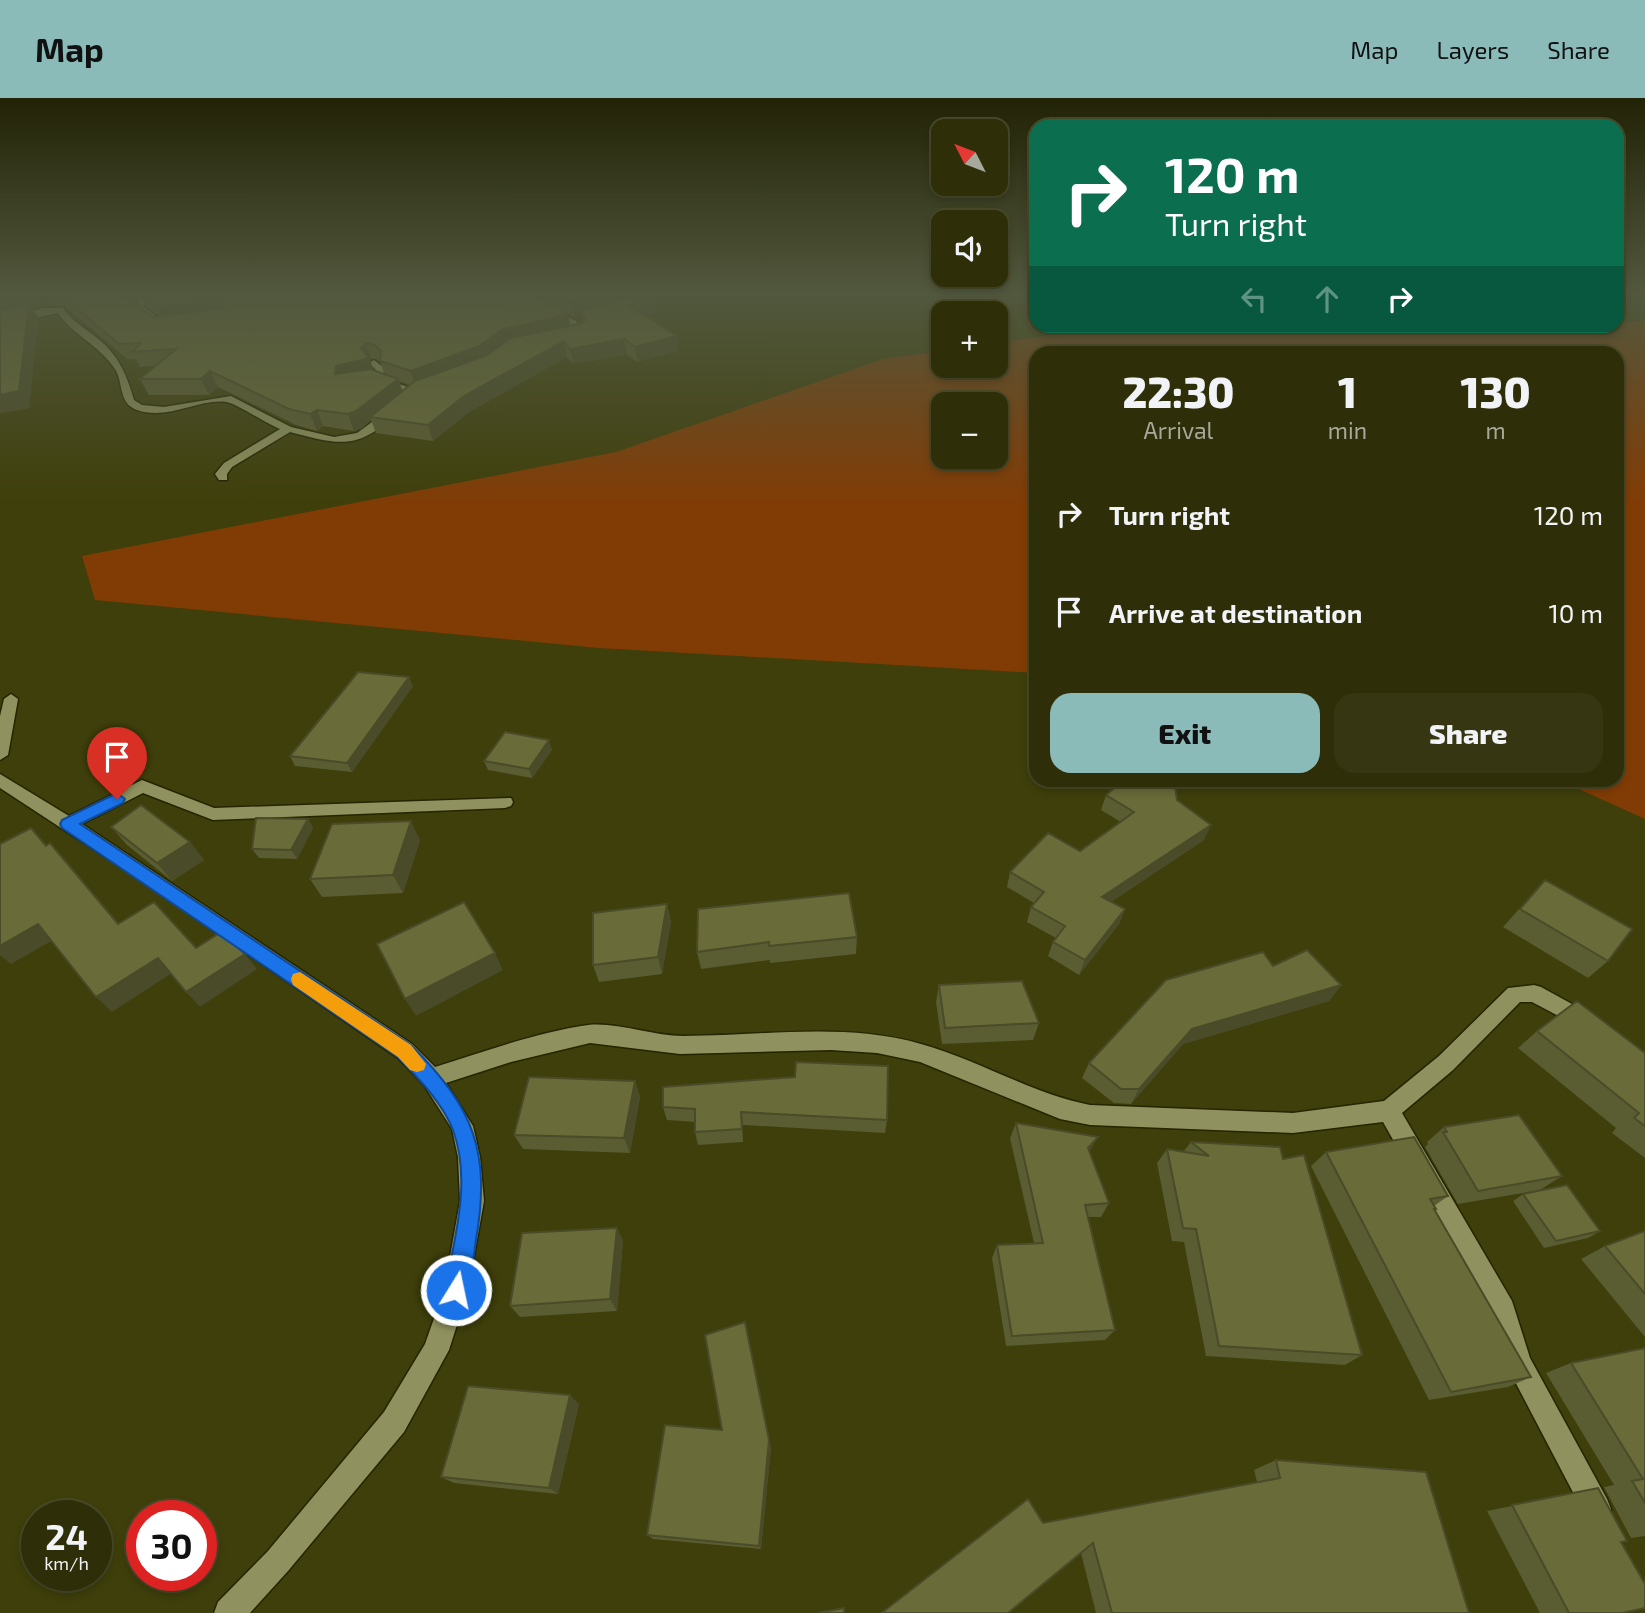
<!DOCTYPE html>
<html lang="en">
<head>
<meta charset="utf-8">
<style>
	body { margin:0; font-family:"Exo 2",sans-serif; background:#363712; color:#f1f3f6; height:100vh; display:flex; flex-direction:column; font-size:26px; white-space:nowrap }
	* { box-sizing:border-box; margin:0 }
	p { font-size:23px; color:#a7a99c }
	.icon { flex:none; width:38px; height:38px; fill:none; stroke:currentColor; stroke-width:2; stroke-linecap:round; stroke-linejoin:round }
	.map { position:relative; flex:1; overflow:hidden }
	.drawer { position:absolute; left:1029px; top:248px; width:595px; height:441px; display:flex; flex-direction:column; background:#2e2f08; border-radius:21px; box-shadow:0 4px 10px #0003,0 0 0 2px #494a29 }
	.drawer>* { flex:none }
	.banner { position:absolute; left:1029px; top:21px; width:595px; height:214px; border-radius:21px; box-shadow:0 4px 10px #0003,0 0 0 2px #494a29; background:#0b6e4f; color:#fff; overflow:hidden }
	.needle { width:46px; rotate:312deg }
	.buttons { position:absolute; left:931px; top:21px; display:grid; gap:14px }
	.buttons a { display:grid; place-items:center; width:77px; height:77px; border-radius:14px; background:#2e2f08; box-shadow:0 4px 10px #0003,0 0 0 2px #494a29; font-size:35px }
	.speed { position:absolute; left:21px; top:1402px; display:flex; gap:14px; font-size:35px; font-weight:700; text-align:center }
	.speed>* { display:grid; place-content:center; width:91px; height:91px; border-radius:50%; background:#2e2f08; box-shadow:0 4px 10px #0003,0 0 0 2px #494a29; line-height:1 }
	.speed small { font-size:18px; font-weight:400 }
	.speed .limit { border:10px solid #d22; background:#fff; color:#111 }
	.pin { position:absolute; display:grid; place-items:center; width:60px; height:60px; color:#fff; margin:-72px -30px; border-radius:50% 50% 50% 0; rotate:-45deg; box-shadow:0 0 7px #0007 }
	.pin .icon { rotate:45deg }
	.me { position:absolute; width:77px; margin:-38px; rotate:10deg; stroke-linejoin:round; filter:drop-shadow(0 0 5px #0008) }
	.turn { display:flex; align-items:center; gap:24px; height:147px; padding:0 21px; font-size:32px }
	.turn .icon { width:91px; height:91px; stroke-width:2.5 }
	.turn b { display:block; font-size:49px; line-height:60px }
	.lanes { display:flex; align-items:center; height:66px; padding:0 21px; background:#0003; justify-content:center; gap:35px; direction:ltr }
	.lanes .off { opacity:.35 }
	.eta { display:flex; justify-content:space-evenly; align-items:center; height:119px; text-align:center }
	.eta b { font-size:42px; font-weight:800; line-height:49px }
	.cta { display:flex; gap:14px; margin-top:auto; padding:14px 21px }
	.cta a { flex:1; height:80px; border-radius:21px; background:#8bbbb9; color:#111; font-size:28px; font-weight:800; line-height:80px; text-align:center }
	.cta a+a { background:#363712; color:#f1f3f6 }
	ul { padding:0; list-style:none }
	li { display:flex; align-items:center; gap:21px; height:98px; padding:0 21px }
	li div { flex:1 }
	li b { display:block; font-size:26px }
	li em { font-style:normal }
	header { display:flex; align-items:center; gap:42px; box-sizing:border-box; height:98px; padding:0 35px; background:#8bbbb9; color:#111 }
	header strong { font-size:33px }
	nav { display:flex; gap:38px; margin-inline-start:auto; font-size:24px }
	.map>svg:first-child { display:block }
	.green { fill:#813c05; fill-rule:evenodd }
	.lines { fill:none; stroke-linecap:round; stroke-linejoin:round }
	.minor-casing { stroke:#252500; stroke-width:3 }
	.minor { fill:#8f925e; fill-rule:evenodd }
	.wall { fill:#5a5c31; fill-rule:evenodd }
	.shaded-wall { fill:#4a4b28 }
	.building { fill:#696b39; stroke:#4a4b28; stroke-width:2 }
	.route { fill:#1a73e8; stroke:#114b97; stroke-width:2 }
	.slow { fill:#f59e0b }
</style>
</head>
<body>
<header>
<strong>Map</strong>
<nav><a>Map</a><a>Layers</a><a>Share</a></nav>
</header>
<div class="map">
<svg width="1645" height="1515" viewBox="0 0 1645 1515">
	<rect width="100%" height="100%" fill="#3e3f0a"/>
	<!-- green -->
	<path class="green" d="M 1645,223 L 1645,721 L 1561,683 L 1617,682 L 1617,256 L 1036,256 L 1036,575 L 599,550 L 95,502 L 82,458 L 616,354 L 883,261 L 943,253 L 943,268 L 996,268 L 996,245 L 1114,228 L 1419,228 L 1457,237 L 1617,228 L 1617,225 ZM 943,306 L 996,306 L 996,359 L 943,359 Z"/>
	<g class="lines">
		<defs>
			<path id="minor" d="M 145,194 L 153,194 L 143,208 L 158,220 L 158,224 L 152,224 L 134,209 Z
				M 510,194 L 520,194 L 576,223 L 586,235 L 568,240 L 568,236 L 576,234 L 570,227 Z
				M 43,210 L 63,210 C 72,223 85,230 97,240 C 118,256 127,277 134,302 L 142,307 L 164,309 L 231,298 L 291,329 L 334,339 L 357,335 L 387,313 L 396,315 C 358,354 337,346 290,334 L 232,369 L 227,376 L 227,382 L 219,382 L 215,376 L 224,365 L 280,331 C 267,326 237,306 227,304 C 198,300 169,323 137,312 C 118,305 124,286 115,271 C 99,247 73,237 58,215 L 0,227 L 0,221 Z
				M 374,262 L 387,272 L 382,280 L 419,293 L 419,297 L 374,283 L 377,273 L 369,265 Z
				M 11,596 L 18,601 L 8,657 L 0,662 L 0,618 L 4,601 Z
				M 0,676 L 69,718 L 142,682 L 214,710 L 511,700 L 513,704 L 511,708 L 505,710 L 213,722 L 143,695 L 82,726 L 412,946 L 435,969 C 483,954 538,934 588,927 C 617,924 653,938 683,938 C 762,938 844,924 921,946 C 979,962 1030,995 1090,1007 L 1293,1015 L 1384,1003 L 1439,958 L 1508,890 L 1534,887 L 1541,889 L 1592,917 L 1595,923 L 1592,929 L 1585,932 L 1532,904 L 1520,904 L 1453,972 L 1402,1015 L 1512,1203 L 1530,1260 L 1607,1401 L 1611,1411 L 1607,1421 L 1597,1425 L 1587,1421 L 1510,1274 L 1492,1217 L 1383,1024 L 1293,1035 L 1090,1027 L 1060,1021 L 920,964 L 877,955 L 831,952 L 680,956 L 590,945 L 511,964 L 446,985 L 473,1028 L 480,1059 L 484,1103 L 468,1192 L 449,1252 L 404,1334 L 288,1473 L 250,1515 L 214,1515 L 218,1504 L 268,1453 L 384,1314 L 425,1246 L 444,1192 L 460,1103 L 458,1059 L 452,1031 L 424,987 L 398,960 L 136,779 L 0,690 Z"/>
		</defs>
		<!-- minor casing -->
		<use href="#minor" class="minor-casing"/>
		<!-- minor -->
		<use href="#minor" class="minor"/>
	</g>
	<!-- wall -->
	<path class="wall" d="M 0,194 L 669,194 L 651,198 L 655,200 L 657,215 L 645,218 L 677,238 L 678,253 L 637,264 L 627,257 L 573,266 L 567,259 L 469,314 L 433,343 L 376,335 L 371,322 L 362,330 L 354,333 L 323,328 L 317,333 L 296,327 L 218,289 L 209,297 L 149,297 L 140,281 L 156,268 L 140,269 L 136,261 L 127,261 L 65,208 L 56,207 L 40,195 L 39,208 L 32,210 L 38,220 L 29,310 L 0,315 ZM 141,197 L 146,208 L 158,218 L 152,219 L 135,204 ZM 538,201 L 574,219 L 581,217 L 582,225 L 570,227 L 568,217 ZM 371,260 L 380,262 L 384,276 L 373,272 L 370,262 ZM 399,283 L 410,287 L 402,293 Z
		M 413,588 L 352,674 L 295,668 L 290,658 Z
		M 552,652 L 532,680 L 488,672 L 484,663 Z
		M 1106,697 L 1177,702 L 1204,742 L 1111,804 L 1125,811 L 1119,826 L 1079,877 L 1048,858 L 1053,844 L 1056,840 L 1027,824 L 1031,809 L 1034,805 L 1007,789 L 1010,774 L 1080,753 L 1121,724 L 1101,712 Z
		M 308,721 L 313,730 L 297,761 L 259,760 L 252,751 Z
		M 111,729 L 190,744 L 204,762 L 172,783 L 127,747 Z
		M 420,742 L 403,795 L 322,799 L 310,781 Z
		M 1545,782 L 1608,863 L 1588,880 L 1503,829 Z
		M 667,806 L 671,824 L 662,876 L 599,884 L 593,867 Z
		M 698,811 L 857,839 L 856,856 L 770,865 L 770,862 L 701,871 L 697,854 Z
		M 1273,868 L 1341,887 L 1329,903 L 1183,946 L 1131,1006 L 1114,1005 L 1082,980 L 1089,965 Z
		M 939,887 L 1039,925 L 1033,942 L 942,946 L 936,904 Z
		M 1537,933 L 1645,955 L 1645,1060 L 1612,1035 L 1616,1030 L 1518,950 Z
		M 635,983 L 640,999 L 630,1055 L 523,1051 L 514,1037 Z
		M 663,1009 L 887,1022 L 885,1035 L 743,1027 L 743,1044 L 698,1047 L 695,1034 L 695,1024 L 667,1022 Z
		M 1016,1025 L 1089,1054 L 1109,1105 L 1101,1119 L 1088,1119 L 1115,1232 L 1105,1242 L 1006,1248 L 992,1160 L 997,1147 L 1034,1145 L 1010,1040 Z
		M 1444,1029 L 1562,1078 L 1540,1092 L 1458,1106 L 1425,1049 L 1428,1046 L 1427,1044 Z
		M 1191,1044 L 1283,1061 L 1362,1257 L 1345,1267 L 1206,1258 L 1184,1144 L 1172,1143 L 1157,1065 L 1167,1051 L 1184,1053 Z
		M 1326,1054 L 1448,1098 L 1434,1108 L 1436,1111 L 1434,1112 L 1531,1279 L 1508,1289 L 1429,1302 L 1311,1068 Z
		M 1523,1096 L 1600,1133 L 1588,1140 L 1544,1150 L 1513,1103 Z
		M 617,1130 L 623,1143 L 617,1213 L 520,1219 L 510,1208 Z
		M 1645,1133 L 1645,1239 L 1581,1161 L 1605,1148 Z
		M 1645,1250 L 1645,1438 L 1631,1440 L 1604,1389 L 1614,1387 L 1546,1275 L 1571,1265 Z
		M 579,1306 L 558,1396 L 454,1385 L 441,1379 Z
		M 771,1349 L 761,1451 L 653,1441 L 647,1437 Z
		M 1276,1362 L 1469,1515 L 1096,1515 L 1081,1455 L 1008,1515 L 881,1515 L 1028,1401 L 1043,1425 L 1257,1384 L 1254,1372 Z
		M 1598,1390 L 1622,1515 L 1540,1515 L 1487,1413 Z"/>
	<!-- shaded-wall -->
	<path class="shaded-wall" d="M 30,194 L 39,194 L 40,195 L 39,208 L 32,210 L 38,220 L 29,310 L 0,315 L 0,203 Z
		M 125,194 L 143,194 L 139,194 L 141,197 L 131,209 L 124,195 Z
		M 613,194 L 629,194 L 630,204 L 580,213 L 581,217 L 574,219 L 572,205 Z
		M 635,194 L 669,194 L 636,202 Z
		M 655,200 L 657,215 L 630,222 L 628,207 Z
		M 218,203 L 225,217 L 165,223 L 158,209 Z
		M 568,217 L 571,232 L 483,264 L 416,289 L 411,273 L 503,231 Z
		M 677,238 L 678,253 L 637,264 L 635,249 Z
		M 624,241 L 627,257 L 573,266 L 570,251 Z
		M 564,243 L 567,259 L 469,314 L 433,343 L 428,327 L 464,298 Z
		M 366,245 L 371,260 L 370,262 L 374,273 L 335,276 L 336,268 Z
		M 210,273 L 218,289 L 209,297 L 201,281 Z
		M 398,281 L 404,297 L 370,319 L 371,322 L 362,330 L 354,333 L 348,316 Z
		M 317,312 L 323,328 L 317,333 L 310,316 Z
		M 409,579 L 413,588 L 352,674 L 347,665 Z
		M 549,642 L 552,652 L 532,680 L 529,671 Z
		M 308,721 L 313,730 L 297,761 L 291,752 Z
		M 411,723 L 420,742 L 403,795 L 393,777 Z
		M 1211,727 L 1204,742 L 1097,813 L 1102,799 Z
		M 190,744 L 204,762 L 172,783 L 157,765 Z
		M 50,745 L 65,761 L 132,841 L 118,826 Z
		M 667,806 L 671,824 L 662,876 L 658,859 Z
		M 1125,811 L 1119,826 L 1079,877 L 1085,862 Z
		M 38,826 L 55,841 L 11,866 L 0,857 L 0,848 Z
		M 495,855 L 503,872 L 416,918 L 405,901 Z
		M 245,856 L 257,871 L 200,909 L 186,894 Z
		M 158,860 L 172,875 L 112,914 L 96,899 Z
		M 1341,887 L 1329,903 L 1183,946 L 1131,1006 L 1139,991 L 1192,931 Z
		M 635,983 L 640,999 L 630,1055 L 624,1040 Z
		M 741,1014 L 743,1027 L 743,1044 L 742,1031 Z
		M 1098,1039 L 1090,1053 L 1080,1065 L 1088,1050 Z
		M 617,1130 L 623,1143 L 617,1213 L 610,1201 Z
		M 747,1234 L 771,1349 L 761,1451 L 759,1448 Z
		M 570,1297 L 579,1306 L 558,1396 L 549,1390 Z"/>
	<!-- building -->
	<path class="building" d="M 0,194 L 30,194 L 0,203 Z
		M 57,194 L 125,194 L 124,195 L 152,219 L 224,210 L 218,203 L 158,209 L 139,194 L 527,194 L 568,217 L 503,231 L 479,248 L 411,273 L 380,263 L 381,253 L 373,246 L 366,245 L 361,250 L 368,258 L 366,261 L 336,268 L 335,276 L 370,271 L 398,281 L 356,313 L 348,316 L 317,312 L 310,316 L 289,311 L 210,273 L 201,281 L 140,281 L 176,251 L 132,254 L 141,245 L 119,246 Z
		M 551,194 L 613,194 L 572,205 Z
		M 634,194 L 644,194 L 655,200 L 628,207 L 677,238 L 635,249 L 624,241 L 570,251 L 564,243 L 464,298 L 428,327 L 370,319 L 415,283 L 487,257 L 510,240 L 583,225 L 585,221 L 580,213 L 634,198 Z
		M 29,205 L 19,293 L 0,297 L 0,213 Z
		M 358,574 L 409,579 L 347,665 L 290,658 Z
		M 505,634 L 549,642 L 529,671 L 484,663 Z
		M 1124,682 L 1174,682 L 1177,702 L 1211,727 L 1102,799 L 1125,811 L 1085,862 L 1053,844 L 1065,828 L 1031,809 L 1044,794 L 1010,774 L 1048,735 L 1080,753 L 1134,714 L 1106,697 Z
		M 141,707 L 190,744 L 157,765 L 111,729 Z
		M 256,720 L 308,721 L 291,752 L 252,751 Z
		M 411,723 L 393,777 L 310,781 L 332,726 Z
		M 31,730 L 46,748 L 50,745 L 118,826 L 154,804 L 196,850 L 221,834 L 245,856 L 186,894 L 158,860 L 96,899 L 38,826 L 0,848 L 0,746 Z
		M 1545,782 L 1632,831 L 1608,863 L 1520,811 Z
		M 849,795 L 857,839 L 769,848 L 769,844 L 697,854 L 698,811 Z
		M 464,804 L 495,855 L 405,901 L 377,846 Z
		M 667,806 L 658,859 L 593,867 L 593,815 Z
		M 1307,852 L 1341,887 L 1192,931 L 1139,991 L 1121,991 L 1089,965 L 1166,882 L 1263,854 L 1273,868 Z
		M 1022,883 L 1039,925 L 945,930 L 939,887 Z
		M 1577,903 L 1645,955 L 1645,1028 L 1634,1020 L 1639,1015 L 1537,933 Z
		M 796,964 L 888,968 L 887,1022 L 741,1014 L 742,1031 L 695,1034 L 695,1011 L 663,1009 L 663,989 L 795,979 Z
		M 529,979 L 635,983 L 624,1040 L 514,1037 Z
		M 1519,1017 L 1562,1078 L 1478,1093 L 1443,1034 L 1447,1034 L 1444,1029 Z
		M 1016,1025 L 1098,1039 L 1088,1050 L 1109,1105 L 1085,1107 L 1115,1232 L 1012,1238 L 997,1147 L 1043,1145 Z
		M 1414,1039 L 1448,1098 L 1430,1101 L 1436,1111 L 1434,1111 L 1531,1279 L 1451,1294 L 1326,1054 Z
		M 1191,1044 L 1280,1049 L 1283,1061 L 1304,1057 L 1362,1257 L 1219,1248 L 1196,1131 L 1183,1130 L 1167,1051 L 1209,1058 Z
		M 1567,1087 L 1600,1133 L 1556,1143 L 1523,1096 Z
		M 617,1130 L 610,1201 L 510,1208 L 522,1135 Z
		M 1645,1133 L 1645,1196 L 1605,1148 Z
		M 745,1224 L 769,1342 L 759,1448 L 647,1437 L 665,1327 L 722,1332 L 705,1237 Z
		M 1645,1250 L 1645,1405 L 1632,1383 L 1643,1381 L 1571,1265 Z
		M 468,1288 L 570,1297 L 549,1390 L 441,1379 Z
		M 1276,1362 L 1426,1374 L 1469,1515 L 1112,1515 L 1093,1445 L 1008,1515 L 885,1515 L 884,1513 L 1028,1401 L 1043,1425 L 1280,1380 Z
		M 1598,1390 L 1627,1443 L 1621,1444 L 1645,1486 L 1645,1510 L 1622,1515 L 1569,1515 L 1512,1407 Z
		M 844,1510 L 844,1515 L 818,1515 Z"/>
	<!-- sky -->
	<linearGradient id="sky" x2="0" y2="1"><stop stop-color="#222306"/><stop offset="0.48" stop-color="#52583e"/><stop offset="1" stop-color="#52583e" stop-opacity="0"/></linearGradient>
	<rect width="1645" height="406" fill="url(#sky)"/>
	<!-- route -->
	<path class="route" d="M 117,695 L 125,701 L 123,705 L 80,726 L 411,947 C 474,1010 491,1054 476,1142 C 473,1161 472,1182 464,1200 L 456,1204 L 448,1200 L 445,1192 C 454,1142 472,1083 453,1032 C 442,1004 418,980 398,959 L 62,730 L 60,726 L 62,722 Z"/>
	<!-- slow -->
	<path class="slow" d="M 300,874 L 411,947 L 426,966 L 424,972 L 417,974 L 410,972 L 398,959 L 293,887 L 291,881 L 293,876 Z"/>
</svg>
<div class="buttons">
<a><svg class="needle" viewBox="-14 -14 28 28"><path d="M0-13l5 13h-10z" fill="#e53935"/><path d="M0 13l5-13h-10z" fill="#a7a99c"/></svg></a>
<a><svg class="icon" aria-label="sound" viewBox="0 0 24 24"><path d="M4 9h4l5-4v14l-5-4H4zM17 9q2 3 0 6"/></svg></a>
<a>+</a>
<a>−</a>
</div>
<div class="speed"><div>24<small>km/h</small></div><div class="limit">30</div></div>
<div class="pin" style="left:117px;top:701px;background:#d93025"><svg class="icon" aria-label="arrive" viewBox="0 0 24 24"><path d="M6 21V4h12l-3 4 3 4H6"/></svg></div>
<svg class="me" style="left:456px;top:1192px" viewBox="-20 -20 40 40"><circle r="17" fill="#1a73e8" stroke="#fff" stroke-width="3"/><path d="M0-11L8 9 0 5-8 9z" fill="#fff"/></svg>
<div class="banner">
<div class="turn"><svg class="icon" aria-label="right" viewBox="0 0 24 24"><path d="M7 20v-9h11M14 6l5 5-5 5"/></svg><div><b>120 m</b>Turn right</div></div>
<div class="lanes"><svg class="icon off" aria-label="left" viewBox="0 0 24 24"><path d="M17 20v-9H6M10 6l-5 5 5 5"/></svg><svg class="icon off" aria-label="ahead" viewBox="0 0 24 24"><path d="M12 20V5M6 11l6-6 6 6"/></svg><svg class="icon" aria-label="right" viewBox="0 0 24 24"><path d="M7 20v-9h11M14 6l5 5-5 5"/></svg></div>
</div>
<section class="drawer">
<div class="eta">
<div><b>22:30</b><p>Arrival</p></div>
<div><b>1</b><p>min</p></div>
<div><b>130</b><p>m</p></div>
</div>
<ul>
<li><svg class="icon" aria-label="right" viewBox="0 0 24 24"><path d="M7 20v-9h11M14 6l5 5-5 5"/></svg><div><b>Turn right</b></div><em>120 m</em></li>
<li><svg class="icon" aria-label="arrive" viewBox="0 0 24 24"><path d="M6 21V4h12l-3 4 3 4H6"/></svg><div><b>Arrive at destination</b></div><em>10 m</em></li>
</ul>
<div class="cta"><a>Exit</a><a>Share</a></div>
</section>
</div>
</body>
</html>
